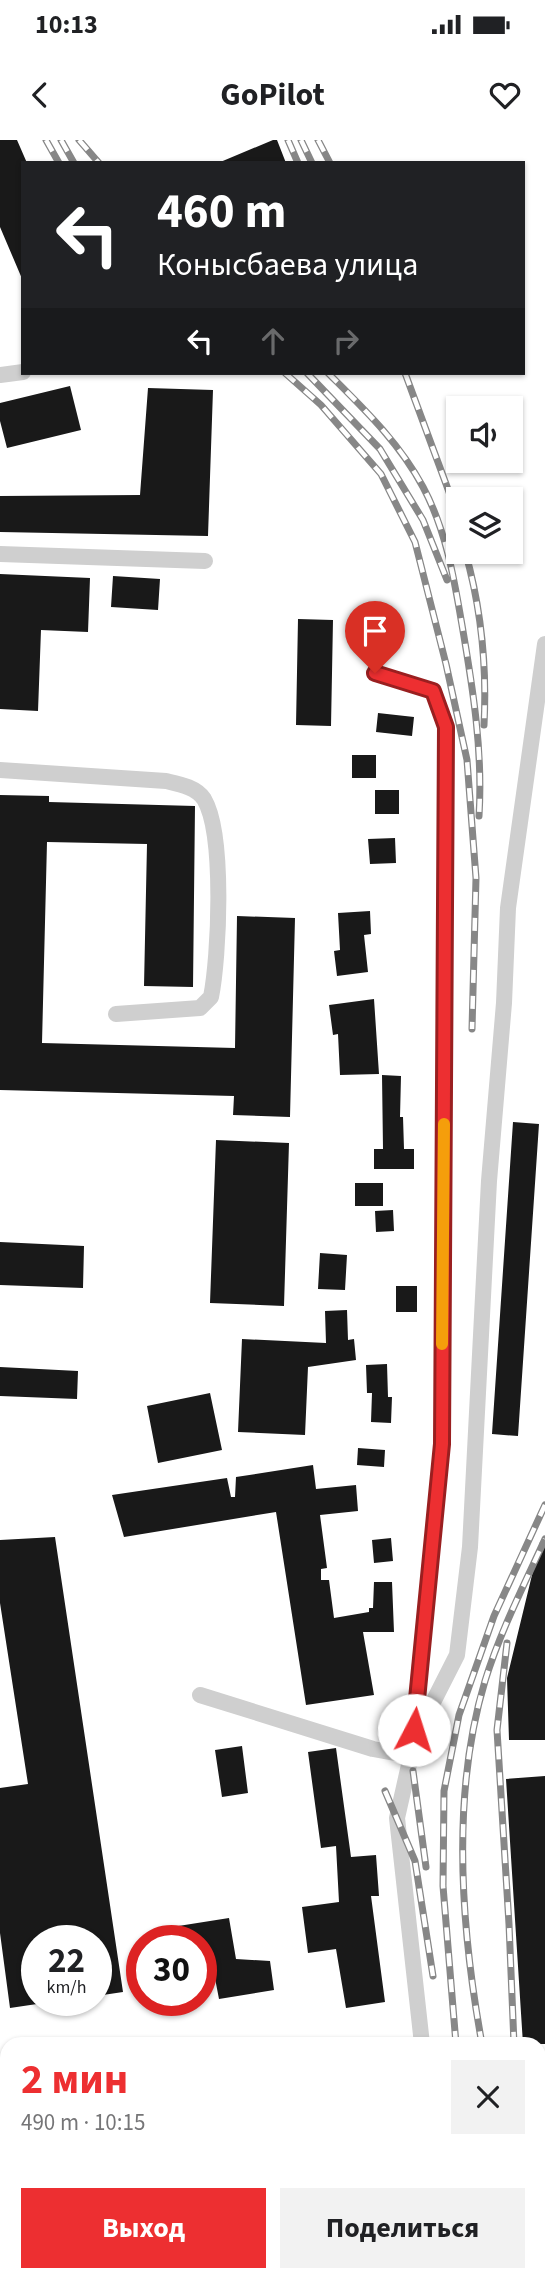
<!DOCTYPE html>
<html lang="ru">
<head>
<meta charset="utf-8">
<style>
	body { margin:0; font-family:"Source Sans 3",sans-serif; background:#f2f2f2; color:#202124; height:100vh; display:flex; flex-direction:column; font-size:26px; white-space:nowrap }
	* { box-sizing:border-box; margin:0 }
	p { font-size:23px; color:#757577 }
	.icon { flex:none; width:38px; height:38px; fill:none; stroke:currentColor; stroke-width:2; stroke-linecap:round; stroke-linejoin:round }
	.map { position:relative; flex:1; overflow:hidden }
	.side { position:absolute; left:0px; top:1897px; width:546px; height:245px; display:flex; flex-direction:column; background:#fff; border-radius:21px 21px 0 0; box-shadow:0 2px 5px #0004 }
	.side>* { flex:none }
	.banner { position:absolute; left:21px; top:21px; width:504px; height:214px; border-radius:0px; box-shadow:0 2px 5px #0004; background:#202124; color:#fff; overflow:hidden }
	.controls { position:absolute; left:446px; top:256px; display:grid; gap:14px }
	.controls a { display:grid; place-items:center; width:77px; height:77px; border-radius:0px; background:#fff; box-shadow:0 2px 5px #0004; font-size:35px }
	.speed { position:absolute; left:21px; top:1785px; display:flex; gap:14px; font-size:35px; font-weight:700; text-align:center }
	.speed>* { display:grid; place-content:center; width:91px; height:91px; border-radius:50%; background:#fff; box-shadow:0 2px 5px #0004; line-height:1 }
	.speed small { font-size:18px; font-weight:400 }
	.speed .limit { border:10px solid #d22; background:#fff; color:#111 }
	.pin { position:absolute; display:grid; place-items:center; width:60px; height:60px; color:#fff; margin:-72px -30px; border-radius:50% 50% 50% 0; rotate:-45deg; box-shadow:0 0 7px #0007 }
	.pin .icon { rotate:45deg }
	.me { position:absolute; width:77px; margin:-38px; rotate:5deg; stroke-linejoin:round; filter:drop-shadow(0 0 5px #0008) }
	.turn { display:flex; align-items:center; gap:24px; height:147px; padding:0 21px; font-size:32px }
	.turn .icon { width:91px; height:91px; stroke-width:2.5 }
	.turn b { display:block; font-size:49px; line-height:60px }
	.lanes { display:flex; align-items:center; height:66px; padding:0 21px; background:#0003; justify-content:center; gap:35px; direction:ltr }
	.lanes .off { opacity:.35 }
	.round { display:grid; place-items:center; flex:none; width:74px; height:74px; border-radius:0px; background:#f2f2f2 }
	.summary { display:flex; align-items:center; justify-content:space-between; height:119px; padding:0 21px }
	h1 { font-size:42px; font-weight:700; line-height:52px; color:#ed2f31 }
	.cta { display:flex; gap:14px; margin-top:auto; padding:14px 21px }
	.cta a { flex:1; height:80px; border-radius:0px; background:#ed2f31; color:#fff; font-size:28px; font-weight:700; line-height:80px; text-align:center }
	.cta a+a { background:#f2f2f2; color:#202124 }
	.status { display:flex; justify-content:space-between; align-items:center; height:49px; padding:0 35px; background:#fff; direction:ltr }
	.status svg { height:19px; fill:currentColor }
	header { display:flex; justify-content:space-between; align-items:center; height:91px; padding:0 21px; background:#fff; font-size:32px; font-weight:700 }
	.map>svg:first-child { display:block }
	.building { fill:#191919 }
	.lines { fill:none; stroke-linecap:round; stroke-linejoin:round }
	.minor { stroke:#cfcfcf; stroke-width:16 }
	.rail-casing { stroke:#878787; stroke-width:7 }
	.rail { stroke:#fff; stroke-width:4.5; stroke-dasharray:13; stroke-linecap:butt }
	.route-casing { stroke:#9a1f20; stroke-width:18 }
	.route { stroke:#ed2f31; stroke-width:12 }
	.slow { stroke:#f59e0b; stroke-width:12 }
</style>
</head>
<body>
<div class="status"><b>10:13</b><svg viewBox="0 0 49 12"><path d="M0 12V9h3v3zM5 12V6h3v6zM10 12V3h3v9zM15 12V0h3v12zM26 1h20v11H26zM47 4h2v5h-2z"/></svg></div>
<header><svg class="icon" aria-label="back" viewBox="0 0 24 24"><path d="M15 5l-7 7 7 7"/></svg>GoPilot<svg class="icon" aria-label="heart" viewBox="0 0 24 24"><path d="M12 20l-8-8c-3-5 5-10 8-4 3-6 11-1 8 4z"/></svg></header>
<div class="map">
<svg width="545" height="2142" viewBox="0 0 545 2142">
	<rect width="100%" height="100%" fill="#fff"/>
	<!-- building -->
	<path class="building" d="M 0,0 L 17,0 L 27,23 L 23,23 L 23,141 L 0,87 Z
		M 273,0 L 277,0 L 286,23 L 218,23 Z
		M 70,246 L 81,290 L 7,308 L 0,281 L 0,263 Z
		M 148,248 L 213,250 L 208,396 L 0,392 L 0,356 L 140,355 Z
		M 0,434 L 90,438 L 88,492 L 41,490 L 38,571 L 0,569 Z
		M 113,436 L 160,439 L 158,470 L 111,467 Z
		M 298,479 L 333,480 L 331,586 L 296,585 Z
		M 378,573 L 414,577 L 412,596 L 376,592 Z
		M 352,615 L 376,615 L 376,638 L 352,638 Z
		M 375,650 L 399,650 L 399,674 L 375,674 Z
		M 0,655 L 49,656 L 49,662 L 195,666 L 193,847 L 144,846 L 147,704 L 47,702 L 42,903 L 235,908 L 237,776 L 295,778 L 290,977 L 233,975 L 234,956 L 0,950 Z
		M 395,698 L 396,723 L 370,724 L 368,699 Z
		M 370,771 L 371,794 L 364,795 L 368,832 L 337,836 L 334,811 L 340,810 L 338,773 Z
		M 374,859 L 379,934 L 340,935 L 338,894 L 333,895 L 329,865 Z
		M 382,935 L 401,936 L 400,977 L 403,977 L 404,1009 L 414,1009 L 414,1029 L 374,1029 L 374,1009 L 383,1009 Z
		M 513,982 L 539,984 L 518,1296 L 492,1294 Z
		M 216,1000 L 289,1003 L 284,1166 L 210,1163 Z
		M 355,1043 L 383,1043 L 383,1066 L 355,1066 Z
		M 393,1070 L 394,1091 L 376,1092 L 375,1071 Z
		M 0,1102 L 84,1106 L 83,1148 L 0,1145 Z
		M 320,1113 L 347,1115 L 345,1150 L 318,1149 Z
		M 396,1146 L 417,1146 L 417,1172 L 396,1172 Z
		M 347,1170 L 348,1200 L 354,1199 L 356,1220 L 308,1227 L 305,1295 L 238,1292 L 242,1199 L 326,1203 L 325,1171 Z
		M 387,1224 L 388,1257 L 392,1257 L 391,1283 L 371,1282 L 372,1253 L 367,1253 L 366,1225 Z
		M 0,1227 L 78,1231 L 77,1259 L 0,1256 Z
		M 210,1253 L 222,1310 L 158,1323 L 147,1266 Z
		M 358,1308 L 385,1310 L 384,1327 L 357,1325 Z
		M 313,1325 L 316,1349 L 356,1345 L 358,1371 L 320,1375 L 327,1428 L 321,1429 L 321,1440 L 329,1440 L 334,1478 L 369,1472 L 369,1468 L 373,1468 L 374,1442 L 392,1442 L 394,1492 L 363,1492 L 374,1555 L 306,1565 L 276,1372 L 124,1397 L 112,1355 L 227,1338 L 231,1357 L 235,1357 L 236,1337 Z
		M 55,1397 L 123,1852 L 96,1856 L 96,1801 L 37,1801 L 37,1864 L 10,1868 L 0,1793 L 0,1648 L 28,1644 L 0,1463 L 0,1400 Z
		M 391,1398 L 393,1421 L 374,1423 L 372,1400 Z
		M 540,1402 L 545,1403 L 545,1600 L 509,1600 L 507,1538 Z
		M 242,1606 L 248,1653 L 222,1657 L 215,1610 Z
		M 336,1608 L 351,1717 L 376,1715 L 379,1756 L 371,1756 L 385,1862 L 346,1868 L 336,1809 L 308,1813 L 302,1767 L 339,1762 L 336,1706 L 321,1708 L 308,1612 Z
		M 545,1636 L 545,1904 L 523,1904 L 506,1639 Z
		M 229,1778 L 236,1819 L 270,1821 L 274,1850 L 219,1859 L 213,1828 L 201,1829 L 201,1801 L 155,1801 L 153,1790 Z"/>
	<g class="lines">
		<!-- minor -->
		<path class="minor" d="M 0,235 L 23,232
			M 0,414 L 205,421
			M 375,533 L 433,551 L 446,587 L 442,1304 L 413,1593
			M 0,630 L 166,641 C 179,644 196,647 204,659 C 225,694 219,817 211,857 L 200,868 L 116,874
			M 200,1555 L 373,1609 L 411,1616
			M 422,1904 L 397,1678 L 411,1616 L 428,1572 L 457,1515 L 470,1407 L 489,1041 L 504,863 L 508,768 L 545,504
			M 450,2135 L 451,2142
			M 95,2141 L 131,2135"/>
		<defs>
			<path id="rail" d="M 46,0 L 59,23
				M 61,0 L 74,23
				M 79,0 L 99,23
				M 288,0 L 298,23
				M 301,0 L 312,23
				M 318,0 L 330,23
				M 285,233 L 321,265 L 381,334 L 415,402 L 446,524 L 467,620 L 476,738 L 472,889
				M 307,233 L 380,309 L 423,380 L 447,440
				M 328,233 C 363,268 399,302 423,347 C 446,390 454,438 462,485 C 473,549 483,612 479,676
				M 405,233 L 449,352 L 458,387
				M 465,411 C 481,467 487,527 484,585
				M 507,1503 L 497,1590 L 509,1784 L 514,1904
				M 413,1631 L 426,1727
				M 385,1651 L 415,1721 L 433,1836
				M 456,1904 L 443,1746 L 444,1651 L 459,1575 L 494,1476 L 545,1365
				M 482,1904 C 461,1789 451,1654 485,1541 C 500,1492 524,1445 545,1399
				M 539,2091 L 545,2102
				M 539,2118 L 545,2134
				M 327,2135 L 345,2142
				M 467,2135 L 469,2142
				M 490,2135 L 491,2142
				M 501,2135 L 502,2142
				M 514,2135 L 515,2142"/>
		</defs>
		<!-- rail casing -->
		<use href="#rail" class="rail-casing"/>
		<!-- rail -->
		<use href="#rail" class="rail"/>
	</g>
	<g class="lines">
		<defs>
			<path id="route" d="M 375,533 L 433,551 L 446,587 L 442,1304 L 414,1590"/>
		</defs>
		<!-- route casing -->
		<use href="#route" class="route-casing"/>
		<!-- route -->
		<use href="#route" class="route"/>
		<!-- slow -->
		<path class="slow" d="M 442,1204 L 444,984"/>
	</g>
</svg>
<div class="controls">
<a><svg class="icon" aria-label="sound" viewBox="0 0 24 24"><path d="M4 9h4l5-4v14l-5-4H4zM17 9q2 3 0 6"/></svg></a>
<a><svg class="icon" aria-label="layers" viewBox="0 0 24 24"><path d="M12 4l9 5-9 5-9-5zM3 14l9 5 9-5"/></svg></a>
</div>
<div class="speed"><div>22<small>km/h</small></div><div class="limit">30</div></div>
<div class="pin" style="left:375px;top:533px;background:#d93025"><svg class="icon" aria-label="arrive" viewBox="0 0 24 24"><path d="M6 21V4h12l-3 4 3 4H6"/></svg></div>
<svg class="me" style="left:414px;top:1590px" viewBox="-20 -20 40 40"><circle r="19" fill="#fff"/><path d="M0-13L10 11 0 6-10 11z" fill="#ed2f31"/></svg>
<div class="banner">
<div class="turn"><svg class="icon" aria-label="left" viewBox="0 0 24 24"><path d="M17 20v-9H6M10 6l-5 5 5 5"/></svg><div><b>460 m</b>Конысбаева улица</div></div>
<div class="lanes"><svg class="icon" aria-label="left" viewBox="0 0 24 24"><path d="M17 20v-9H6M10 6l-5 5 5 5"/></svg><svg class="icon off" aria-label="ahead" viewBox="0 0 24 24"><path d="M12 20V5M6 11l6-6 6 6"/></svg><svg class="icon off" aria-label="right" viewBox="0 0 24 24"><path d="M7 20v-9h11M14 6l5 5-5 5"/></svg></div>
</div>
<section class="side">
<div class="summary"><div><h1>2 мин</h1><p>490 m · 10:15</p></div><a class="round"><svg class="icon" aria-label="close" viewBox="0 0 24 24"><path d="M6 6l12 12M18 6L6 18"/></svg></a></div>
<div class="cta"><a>Выход</a><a>Поделиться</a></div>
</section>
</div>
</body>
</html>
